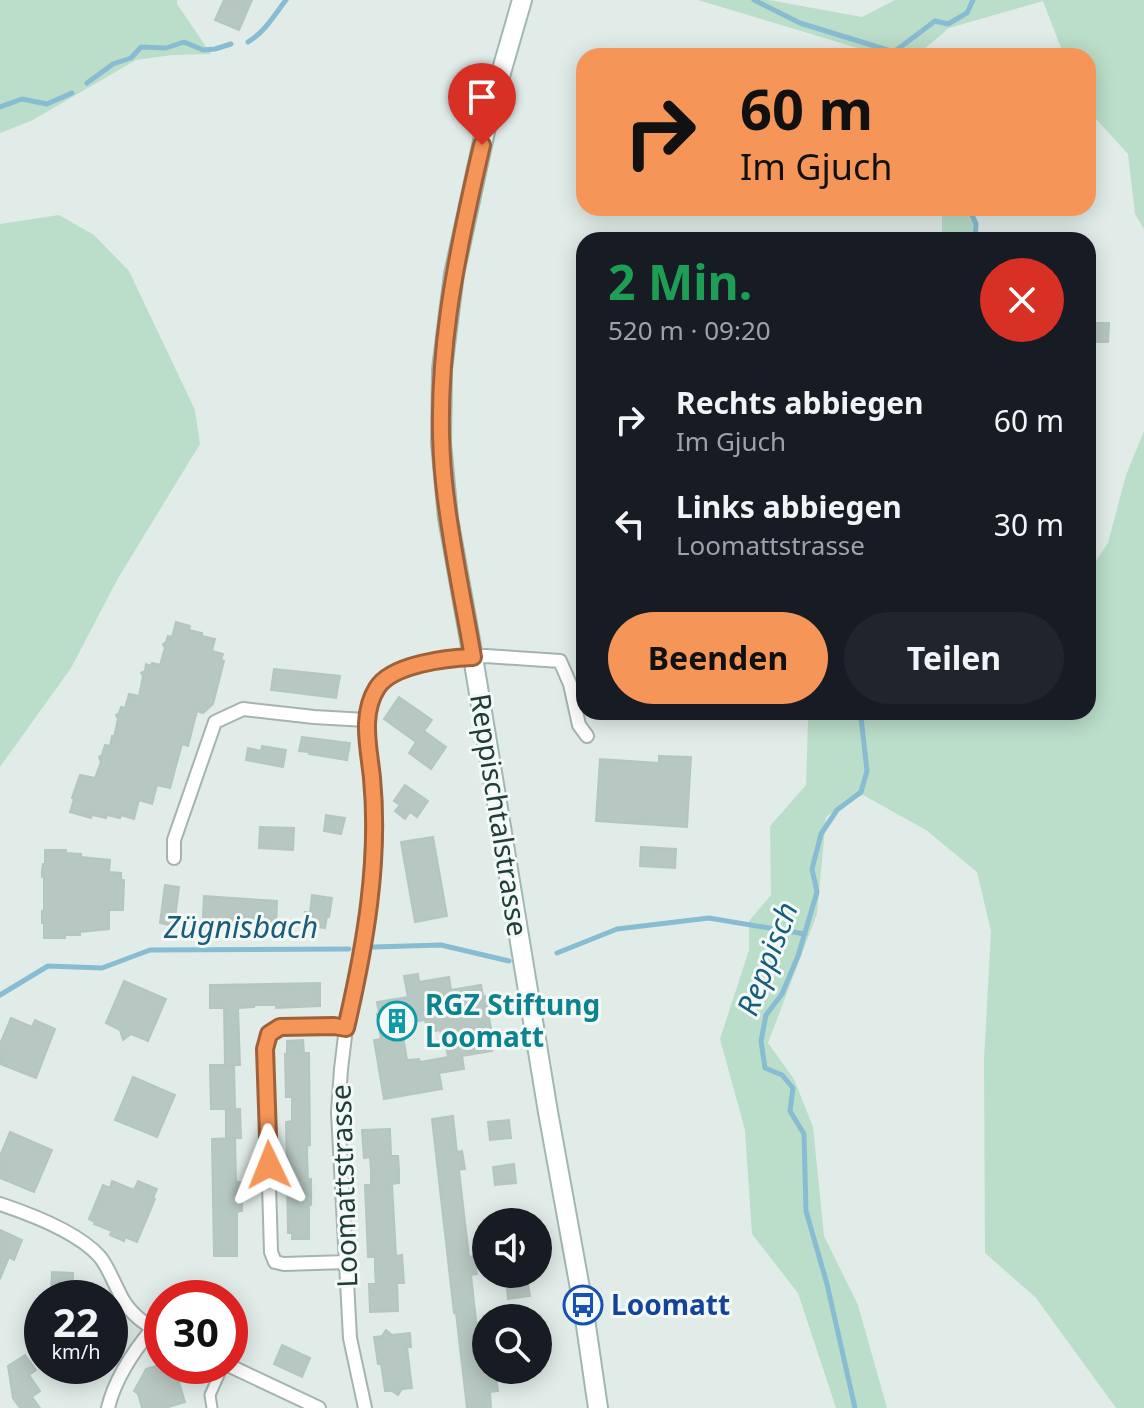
<!DOCTYPE html>
<html lang="de">
<head>
<meta charset="utf-8">
<style>
	body { margin:0; font-family:"Noto Sans",sans-serif; background:#20242c; color:#f1f3f6; height:100vh; display:flex; flex-direction:column; font-size:30px; white-space:nowrap }
	* { box-sizing:border-box; margin:0 }
	p { font-size:26px; color:#9ea1a6 }
	.icon { flex:none; width:44px; height:44px; fill:none; stroke:currentColor; stroke-width:2; stroke-linecap:round; stroke-linejoin:round }
	.map { position:relative; flex:1; overflow:hidden }
	.drawer { position:absolute; left:576px; top:232px; width:520px; height:488px; display:flex; flex-direction:column; background:#171b24; border-radius:24px; box-shadow:0 4px 20px #0003 }
	.drawer>* { flex:none }
	.guide { position:absolute; left:576px; top:48px; width:520px; height:168px; border-radius:24px; box-shadow:0 4px 20px #0003; background:#f59557; color:#111; overflow:hidden }
	.fabs { position:absolute; left:472px; top:1208px; display:grid; gap:16px }
	.fabs a { display:grid; place-items:center; width:80px; height:80px; border-radius:50%; background:#171b24; box-shadow:0 4px 20px #0003; font-size:40px }
	.speed { position:absolute; left:24px; top:1280px; display:flex; gap:16px; font-size:40px; font-weight:700; text-align:center }
	.speed>* { display:grid; place-content:center; width:104px; height:104px; border-radius:50%; background:#171b24; box-shadow:0 4px 20px #0003; line-height:1 }
	.speed small { font-size:20px; font-weight:400 }
	.speed .limit { border:12px solid #d22; background:#fff; color:#111 }
	.pin { position:absolute; display:grid; place-items:center; width:68px; height:68px; color:#fff; margin:-82px -34px; border-radius:50% 50% 50% 0; rotate:-45deg; box-shadow:0 0 8px #0007 }
	.pin .icon { rotate:45deg }
	.me { position:absolute; width:88px; margin:-44px; rotate:358deg; stroke-linejoin:round; filter:drop-shadow(0 0 6px #0008) }
	.turn { display:flex; align-items:center; gap:28px; height:168px; padding:0 32px; font-size:36px }
	.turn .icon { width:104px; height:104px; stroke-width:2.5 }
	.turn b { display:block; font-size:56px; line-height:68px }
	.round { display:grid; place-items:center; flex:none; width:84px; height:84px; border-radius:42px; background:#20242c }
	.summary { display:flex; align-items:center; justify-content:space-between; height:136px; padding:0 32px }
	h1 { font-size:48px; font-weight:700; line-height:60px; color:#1e9e55 }
	.button { display:flex; gap:16px; margin-top:auto; padding:16px 32px }
	.button a { flex:1; height:92px; border-radius:48px; background:#f59557; color:#111; font-size:32px; font-weight:700; line-height:92px; text-align:center }
	.button a+a { background:#20242c; color:#f1f3f6 }
	ul { padding:0; list-style:none }
	li { display:flex; align-items:center; gap:24px; height:104px; padding:0 32px }
	li div { flex:1 }
	li b { display:block; font-size:30px }
	li em { font-style:normal }
	.map>svg:first-child { display:block }
	.green { fill:#badec9 }
	.lines { fill:none; stroke-linecap:round; stroke-linejoin:round }
	.stream { stroke:#88bcd2; stroke-width:5 }
	.building { fill:#b7c7c2; stroke:#b4c6c1; stroke-width:2; fill-rule:evenodd }
	.pedestrian-casing { stroke:#a4b4b1; stroke-width:13 }
	.minor-casing { stroke:#a4b4b1; stroke-width:16 }
	.secondary-casing { stroke:#9fb8b3; stroke-width:22 }
	.pedestrian { stroke:#fff; stroke-width:9 }
	.minor { stroke:#fff; stroke-width:12 }
	.secondary { stroke:#fff; stroke-width:18 }
	.route-casing { stroke:#9f6139; stroke-width:20 }
	.route { stroke:#f59557; stroke-width:14 }
	.labels { text-anchor:middle; stroke-width:6; stroke-linejoin:round; paint-order:stroke }
	.street-label { font-size:28px; fill:#213d3a; stroke:#f2f9f6 }
	.culture-label { font-size:28px; font-weight:bold; fill:#0d838f; stroke:#f2f9f6; text-anchor:start }
	.transit-label { font-size:28px; font-weight:bold; fill:#164399; stroke:#f2f9f6; text-anchor:start }
	.water-label { font-size:30px; font-style:italic; fill:#1a5c7b; stroke:#f2f9f6 }
</style>
</head>
<body>
<div class="map">
<svg width="1144" height="1408" viewBox="0 0 1144 1408">
	<rect width="100%" height="100%" fill="#e1ece9"/>
	<!-- green -->
	<path class="green" d="M 0,0 L 177,0 L 177,4 L 211,54 L 172,55 L 136,60 L 31,121 L 0,133 Z
		M 698,0 L 769,0 L 862,17 L 895,0 L 1144,0 L 1144,229 L 1135,214 L 1128,154 L 1088,110 L 1088,56 L 1064,56 L 1043,1 L 949,28 L 916,56 L 884,56 Z
		M 942,208 L 972,208 L 975,240 L 942,240 Z
		M 59,215 L 94,235 L 129,271 L 195,410 L 200,444 L 117,580 L 71,668 L 0,767 L 0,224 Z
		M 1144,431 L 1144,1408 L 1116,1408 L 1036,1298 L 985,1253 L 984,1060 L 991,931 L 977,872 L 926,830 L 863,795 L 839,807 L 826,817 L 817,914 L 768,1043 L 794,1079 L 813,1127 L 824,1236 L 858,1305 L 887,1408 L 836,1408 L 798,1293 L 752,1234 L 745,1130 L 720,1039 L 749,950 L 749,921 L 771,895 L 770,826 L 806,785 L 808,722 L 811,712 L 1088,712 L 1088,572 L 1108,543 L 1126,475 Z"/>
	<g class="lines">
		<!-- stream -->
		<path class="stream" d="M 754,0 L 800,23 L 894,52
			M 248,42 C 264,33 275,14 286,0
			M 893,56 L 894,52 L 935,21 L 948,24 L 967,13 L 973,0
			M 87,83 L 113,64 L 131,58 L 141,47 L 166,48 L 184,42 L 203,50 L 215,49 L 231,44
			M 0,107 L 22,99 L 47,104 L 72,93
			M 969,208 L 976,224 L 975,240
			M 373,947 L 441,945 L 509,961
			M 557,953 L 617,929 L 709,918 L 805,934
			M 0,995 L 48,966 L 102,968 L 150,950 L 349,949
			M 855,1408 L 827,1284 L 806,1211 L 804,1134 L 790,1111 L 793,1088 L 782,1075 L 765,1068 L 761,1041 L 766,1015 L 782,994 L 798,956 L 817,892 L 812,869 L 821,834 L 837,810 L 861,792 L 867,771 L 861,717 L 862,712"/>
	</g>
	<!-- building -->
	<path class="building" d="M 224,0 L 252,0 L 239,30 L 215,20 Z
		M 1093,323 L 1109,323 L 1108,342 L 1093,342 Z
		M 176,622 L 190,626 L 189,630 L 202,633 L 202,636 L 215,639 L 212,651 L 223,654 L 221,660 L 224,661 L 213,704 L 203,713 L 197,711 L 188,746 L 182,744 L 170,788 L 157,785 L 152,804 L 139,800 L 134,819 L 121,815 L 120,818 L 107,815 L 106,818 L 92,815 L 91,818 L 70,812 L 74,799 L 72,798 L 80,775 L 95,778 L 101,762 L 99,757 L 102,755 L 105,745 L 110,746 L 112,736 L 114,737 L 118,719 L 116,715 L 119,713 L 121,707 L 125,708 L 129,694 L 139,696 L 143,676 L 141,673 L 145,671 L 146,664 L 150,666 L 152,663 L 160,665 L 165,648 L 163,644 L 166,642 L 168,636 L 172,637 Z
		M 274,669 L 340,676 L 336,698 L 271,690 Z
		M 399,697 L 432,720 L 424,731 L 446,747 L 431,769 L 409,753 L 416,742 L 384,719 Z
		M 302,737 L 350,743 L 347,760 L 309,754 L 309,752 L 299,751 Z
		M 262,746 L 286,750 L 283,767 L 246,760 L 248,748 L 261,751 Z
		M 659,756 L 691,757 L 687,827 L 596,821 L 600,759 L 659,763 Z
		M 405,785 L 428,801 L 417,817 L 410,812 L 405,819 L 395,811 L 400,805 L 394,801 Z
		M 326,815 L 345,818 L 341,834 L 324,831 Z
		M 260,827 L 294,828 L 293,850 L 259,848 Z
		M 433,837 L 447,916 L 415,922 L 401,842 Z
		M 641,847 L 676,849 L 675,868 L 640,866 Z
		M 45,850 L 66,850 L 66,853 L 81,854 L 81,857 L 110,860 L 109,872 L 121,873 L 121,880 L 124,880 L 123,910 L 109,910 L 109,929 L 80,932 L 80,935 L 65,935 L 65,938 L 44,938 L 44,923 L 42,923 L 42,911 L 44,911 L 44,877 L 42,877 L 42,871 L 43,864 L 45,864 Z
		M 165,885 L 179,887 L 174,926 L 160,923 Z
		M 312,895 L 332,898 L 329,917 L 327,916 L 325,928 L 304,925 L 305,912 L 310,913 Z
		M 204,896 L 277,901 L 276,928 L 254,927 L 254,923 L 230,921 L 230,925 L 208,924 L 209,920 L 203,917 Z
		M 418,974 L 419,982 L 449,977 L 451,990 L 481,985 L 483,996 L 485,996 L 493,1039 L 490,1039 L 492,1051 L 462,1056 L 464,1069 L 439,1073 L 442,1089 L 384,1099 L 374,1040 L 381,1039 L 377,1014 L 379,1014 L 377,1002 L 408,997 L 404,976 ZM 425,1020 L 426,1024 L 430,1023 L 431,1032 L 440,1030 L 441,1034 L 444,1034 L 448,1057 L 420,1062 L 419,1059 L 407,1060 L 401,1024 Z
		M 124,981 L 166,999 L 148,1041 L 131,1034 L 123,1040 L 120,1030 L 106,1023 Z
		M 320,983 L 320,1006 L 276,1008 L 276,1005 L 254,1005 L 254,1007 L 238,1008 L 240,1065 L 225,1065 L 224,1008 L 210,1008 L 210,985 Z
		M 11,1018 L 32,1027 L 35,1020 L 55,1029 L 36,1078 L 0,1064 L 0,1044 Z
		M 303,1040 L 304,1053 L 309,1053 L 310,1145 L 307,1146 L 307,1152 L 308,1179 L 311,1179 L 311,1205 L 309,1205 L 309,1239 L 292,1239 L 292,1233 L 288,1233 L 286,1122 L 292,1121 L 292,1097 L 286,1097 L 285,1054 L 287,1053 L 287,1041 Z
		M 210,1065 L 234,1065 L 235,1109 L 240,1109 L 241,1138 L 226,1138 L 226,1109 L 231,1109 L 211,1109 Z
		M 133,1077 L 175,1095 L 157,1137 L 115,1120 Z
		M 453,1116 L 457,1152 L 462,1151 L 465,1169 L 459,1170 L 469,1257 L 475,1256 L 477,1274 L 471,1275 L 477,1329 L 482,1328 L 484,1344 L 486,1344 L 486,1370 L 495,1370 L 498,1391 L 490,1392 L 491,1408 L 467,1408 L 456,1313 L 454,1313 L 432,1119 Z
		M 509,1120 L 511,1138 L 490,1140 L 488,1122 Z
		M 390,1129 L 391,1156 L 398,1156 L 399,1170 L 399,1183 L 392,1184 L 396,1256 L 402,1255 L 404,1283 L 397,1283 L 398,1311 L 370,1312 L 369,1284 L 376,1284 L 375,1271 L 375,1257 L 368,1257 L 365,1185 L 371,1185 L 371,1171 L 370,1157 L 364,1158 L 362,1130 Z
		M 10,1132 L 52,1150 L 34,1192 L 0,1178 L 0,1156 Z
		M 235,1138 L 236,1182 L 242,1182 L 242,1211 L 237,1212 L 237,1256 L 214,1256 L 212,1139 Z
		M 514,1164 L 516,1183 L 495,1185 L 493,1167 Z
		M 112,1181 L 134,1190 L 138,1181 L 157,1189 L 153,1198 L 155,1199 L 137,1242 L 125,1237 L 124,1241 L 110,1235 L 112,1231 L 94,1224 L 95,1222 L 89,1219 L 103,1185 L 110,1188 Z
		M 0,1230 L 22,1240 L 14,1260 L 9,1257 L 0,1279 Z
		M 52,1272 L 73,1273 L 72,1298 L 51,1298 Z
		M 527,1278 L 530,1296 L 508,1299 L 506,1280 Z
		M 230,1315 L 243,1318 L 235,1352 L 230,1351 Z
		M 386,1330 L 392,1335 L 410,1333 L 411,1347 L 407,1347 L 412,1388 L 402,1389 L 398,1395 L 392,1391 L 385,1391 L 381,1364 L 378,1364 L 374,1337 L 382,1336 Z
		M 282,1345 L 310,1358 L 302,1377 L 274,1364 Z
		M 25,1355 L 36,1370 L 29,1375 L 40,1391 L 32,1397 L 40,1408 L 20,1408 L 13,1398 L 8,1366 Z
		M 162,1364 L 162,1366 L 174,1366 L 185,1402 L 165,1408 L 142,1408 L 138,1394 L 134,1391 L 146,1369 Z"/>
	<g class="lines">
		<defs>
			<path id="pedestrian" d="M 212,1408 L 210,1395 L 223,1366"/>
			<path id="minor" d="M 174,858 L 174,840 L 215,722 L 243,709 L 314,717 L 366,720
				M 0,1204 C 30,1214 79,1233 100,1257 C 108,1267 112,1279 118,1290 C 126,1310 143,1324 162,1333
				M 346,1262 L 284,1264 L 275,1262 L 271,1252 L 265,1049 L 269,1034 L 280,1027 L 334,1026 L 346,1028
				M 230,1366 L 319,1408
				M 108,1408 C 115,1378 133,1352 152,1329
				M 365,1408 L 350,1338 L 338,1112 L 341,1069 L 346,1028 L 362,960 L 371,892 L 373,796 L 366,720 L 369,702 L 378,684 L 397,671 L 418,665 L 461,657 L 486,656 L 560,661 L 570,684 L 579,725 L 587,736"/>
			<path id="secondary" d="M 522,0 L 488,118 L 454,274 L 442,369 L 441,443 L 448,518 L 473,657 L 548,1112 L 583,1305 L 598,1408"/>
		</defs>
		<!-- pedestrian casing -->
		<use href="#pedestrian" class="pedestrian-casing"/>
		<!-- minor casing -->
		<use href="#minor" class="minor-casing"/>
		<!-- secondary casing -->
		<use href="#secondary" class="secondary-casing"/>
		<!-- pedestrian -->
		<use href="#pedestrian" class="pedestrian"/>
		<!-- minor -->
		<use href="#minor" class="minor"/>
		<!-- secondary -->
		<use href="#secondary" class="secondary"/>
	</g>
	<g class="lines">
		<defs>
			<path id="route" d="M 269,1165 L 265,1049 L 269,1034 L 280,1027 L 334,1026 L 346,1028 C 365,946 380,862 372,778 C 369,748 360,715 377,688 C 392,664 447,658 473,657 C 463,599 450,541 444,482 C 432,368 456,256 482,145"/>
		</defs>
		<!-- route casing -->
		<use href="#route" class="route-casing"/>
		<!-- route -->
		<use href="#route" class="route"/>
	</g>
	<!-- icons -->
	<defs>
		<symbol id="building-ring" viewBox="-11 -11 22 22"><circle r="9.5" fill="#f2f9f6" stroke="#0f9aa8" stroke-width="1.5"/><path d="M-4-6H4V6H1V3H-1V6H-4ZM-2.5-4.3h1.7v1.8h-1.7ZM.8-4.3h1.7v1.8H.8ZM-2.5-1h1.7V.8h-1.7ZM.8-1h1.7V.8H.8Z" fill="#0f9aa8"/></symbol>
		<symbol id="bus-ring" viewBox="-11 -11 22 22"><circle r="9.5" fill="#f2f9f6" stroke="#1a4fb4" stroke-width="1.5"/><path d="M-5-6H5V4H4V6H2V4H-2V6H-4V4H-5ZM-3.5-4V0h7V-4ZM-3.5 1.2v1.5H-2V1.2ZM2 1.2v1.5H3.5V1.2Z" fill="#1a4fb4"/></symbol>
	</defs>
	<g fill-rule="evenodd">
		<use href="#building-ring" x="375" y="999" width="44" height="44"/>
		<use href="#bus-ring" x="561" y="1283" width="44" height="44"/>
	</g>
	<g class="labels">
		<!-- street labels -->
		<g class="street-label">
			<text transform="translate(499 815) rotate(81)" y="10">Reppischtalstrasse</text>
			<text transform="translate(344 1186) rotate(-92)" y="10">Loomattstrasse</text>
		</g>
		<!-- culture labels -->
		<g class="culture-label">
			<text x="425" y="1015">RGZ Stiftung<tspan x="425" dy="32">Loomatt</tspan></text>
		</g>
		<!-- transit labels -->
		<g class="transit-label">
			<text x="611" y="1315">Loomatt</text>
		</g>
		<!-- water labels -->
		<g class="water-label">
			<text x="241" y="938">Zügnisbach</text>
			<text transform="translate(768 959) rotate(-69)" y="10">Reppisch</text>
		</g>
	</g>
</svg>
<div class="fabs">
<a><svg class="icon" aria-label="sound" viewBox="0 0 24 24"><path d="M4 9h4l5-4v14l-5-4H4zM17 9q2 3 0 6"/></svg></a>
<a><svg class="icon" aria-label="search" viewBox="0 0 24 24"><circle cx="10" cy="10" r="6"/><path d="M15 15l6 6"/></svg></a>
</div>
<div class="speed"><div>22<small>km/h</small></div><div class="limit">30</div></div>
<div class="pin" style="left:482px;top:145px;background:#d93025"><svg class="icon" aria-label="arrive" viewBox="0 0 24 24"><path d="M6 21V4h12l-3 4 3 4H6"/></svg></div>
<svg class="me" style="left:269px;top:1165px" viewBox="-20 -20 40 40"><path d="M0-17L14 15 0 8-14 15z" fill="#f59557" stroke="#fff" stroke-width="4"/></svg>
<div class="guide">
<div class="turn"><svg class="icon" aria-label="right" viewBox="0 0 24 24"><path d="M7 20v-9h11M14 6l5 5-5 5"/></svg><div><b>60 m</b>Im Gjuch</div></div>
</div>
<section class="drawer">
<div class="summary"><div><h1>2 Min.</h1><p>520 m · 09:20</p></div><a class="round" style="background:#d93025;color:#fff"><svg class="icon" aria-label="close" viewBox="0 0 24 24"><path d="M6 6l12 12M18 6L6 18"/></svg></a></div>
<ul>
<li><svg class="icon" aria-label="right" viewBox="0 0 24 24"><path d="M7 20v-9h11M14 6l5 5-5 5"/></svg><div><b>Rechts abbiegen</b><p>Im Gjuch</p></div><em>60 m</em></li>
<li><svg class="icon" aria-label="left" viewBox="0 0 24 24"><path d="M17 20v-9H6M10 6l-5 5 5 5"/></svg><div><b>Links abbiegen</b><p>Loomattstrasse</p></div><em>30 m</em></li>
</ul>
<div class="button"><a>Beenden</a><a>Teilen</a></div>
</section>
</div>
</body>
</html>
